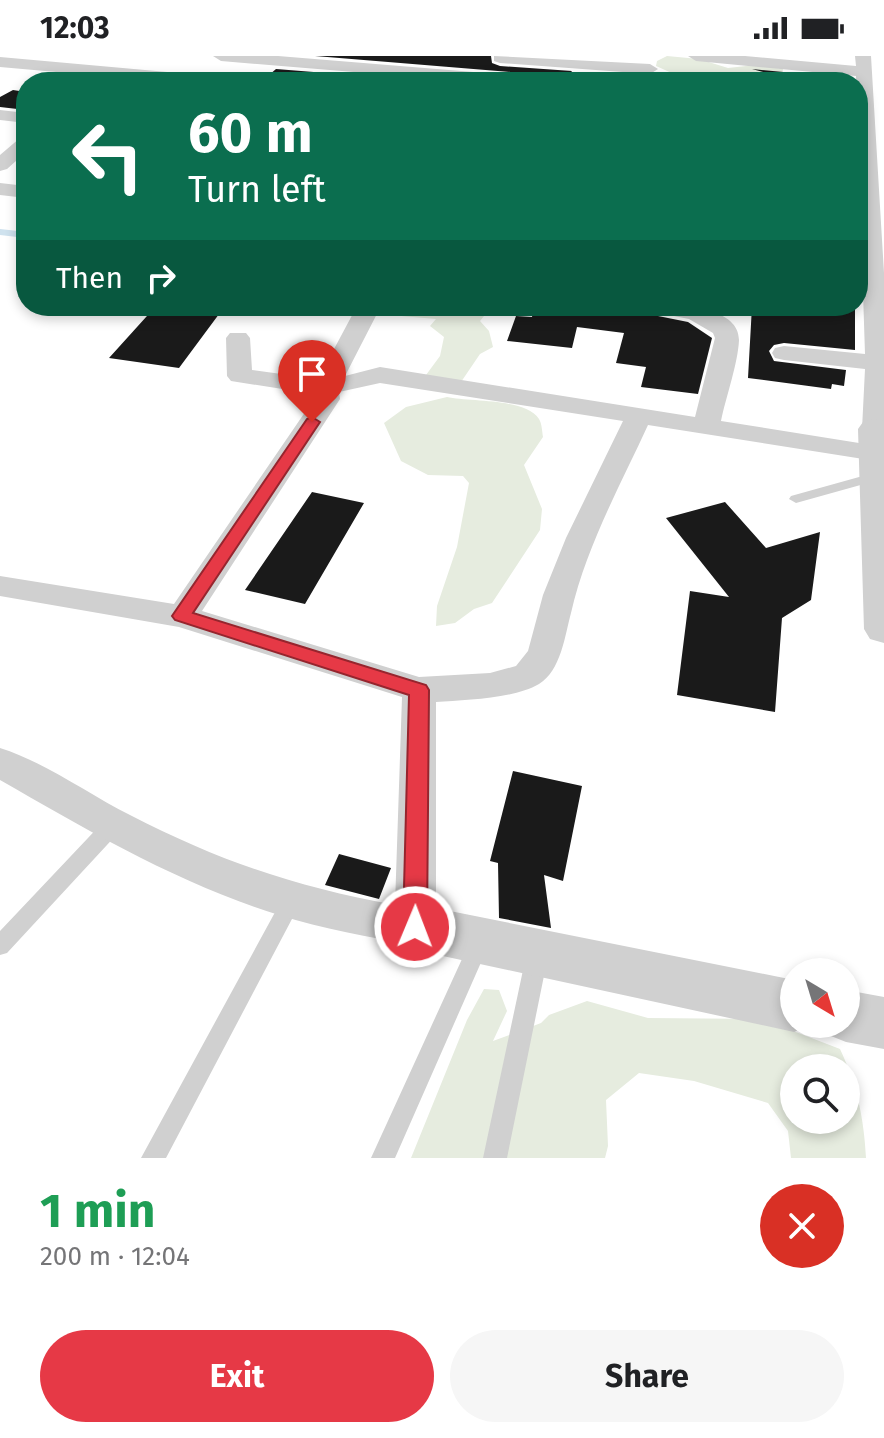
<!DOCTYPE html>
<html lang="en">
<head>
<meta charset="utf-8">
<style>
	body { margin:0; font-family:"Fira Sans",sans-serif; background:#f6f6f6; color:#202124; height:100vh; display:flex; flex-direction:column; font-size:30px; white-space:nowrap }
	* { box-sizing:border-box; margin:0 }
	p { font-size:26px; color:#757577 }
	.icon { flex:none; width:44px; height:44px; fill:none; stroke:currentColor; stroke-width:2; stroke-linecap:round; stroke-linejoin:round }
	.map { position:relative; height:1102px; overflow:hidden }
	.sheet { display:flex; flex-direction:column; background:#fff; flex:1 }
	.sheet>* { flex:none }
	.top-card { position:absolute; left:16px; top:16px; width:852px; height:244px; border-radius:32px; box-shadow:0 4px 12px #0003; background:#0b6e4f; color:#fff; overflow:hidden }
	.needle { width:52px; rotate:142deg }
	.buttons { position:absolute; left:780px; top:902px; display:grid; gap:16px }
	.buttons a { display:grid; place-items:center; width:80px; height:80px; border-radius:50%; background:#fff; box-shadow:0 4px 12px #0003; font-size:40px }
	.pin { position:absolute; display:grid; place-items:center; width:68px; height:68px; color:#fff; margin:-82px -34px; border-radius:50% 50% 50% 0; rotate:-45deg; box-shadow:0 0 8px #0007 }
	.pin .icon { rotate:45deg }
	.me { position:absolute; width:88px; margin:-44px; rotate:1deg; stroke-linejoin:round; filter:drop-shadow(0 0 6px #0008) }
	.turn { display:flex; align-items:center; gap:28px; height:168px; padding:0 40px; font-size:36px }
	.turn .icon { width:104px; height:104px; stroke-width:2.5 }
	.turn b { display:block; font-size:56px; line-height:68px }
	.then { display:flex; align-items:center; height:76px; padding:0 40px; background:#0003; gap:16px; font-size:30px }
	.round { display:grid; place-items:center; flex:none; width:84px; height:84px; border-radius:42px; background:#f6f6f6 }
	.headline { display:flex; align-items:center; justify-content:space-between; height:136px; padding:0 40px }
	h1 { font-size:48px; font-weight:700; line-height:60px; color:#1e9e55 }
	.cta { display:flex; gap:16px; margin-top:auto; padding:16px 40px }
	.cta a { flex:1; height:92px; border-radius:48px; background:#e63946; color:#fff; font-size:32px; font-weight:700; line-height:92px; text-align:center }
	.cta a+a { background:#f6f6f6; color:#202124 }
	.status { display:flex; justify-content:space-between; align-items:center; height:56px; padding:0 40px; background:#fff; direction:ltr }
	.status svg { height:22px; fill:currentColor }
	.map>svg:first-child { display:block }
	.green { fill:#e6ecdf; fill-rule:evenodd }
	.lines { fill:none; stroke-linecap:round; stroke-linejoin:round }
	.stream { stroke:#cfe2ee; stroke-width:6 }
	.building { fill:#1a1a1a }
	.service { fill:#d0d0d0; fill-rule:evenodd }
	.minor { fill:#d0d0d0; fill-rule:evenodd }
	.tertiary { fill:#d0d0d0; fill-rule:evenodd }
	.route { fill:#e63946; stroke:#96252e; stroke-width:2 }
</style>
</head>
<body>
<div class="status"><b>12:03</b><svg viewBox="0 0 49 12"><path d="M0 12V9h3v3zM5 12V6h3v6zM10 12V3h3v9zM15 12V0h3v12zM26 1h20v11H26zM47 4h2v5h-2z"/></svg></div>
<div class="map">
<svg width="884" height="1102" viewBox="0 0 884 1102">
	<rect width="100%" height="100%" fill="#fff"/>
	<!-- green -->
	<path class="green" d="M 667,0 L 699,3 L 728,12 L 755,9 L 783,13 L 782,19 L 789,26 L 679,26 L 674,18 L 656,10 L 657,5 Z
		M 381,250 L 492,250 L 480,265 L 489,275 L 493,291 L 480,298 L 461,326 L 426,319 L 440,300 L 444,281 L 430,270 L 436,263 L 378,258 Z
		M 447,341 C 469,346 526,342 539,363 C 542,368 542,375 543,381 L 524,409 L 542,453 L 540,474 L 492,547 L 474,553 L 455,567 L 436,570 L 437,550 L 457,491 L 469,427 L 463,420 L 428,419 L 401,405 L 384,367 L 406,351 Z
		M 484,933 L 499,934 L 507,955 L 493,985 L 541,967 L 549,959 L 587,945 L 648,962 L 762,963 L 840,993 C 857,1029 864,1062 866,1102 L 791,1102 L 788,1075 L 768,1047 L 694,1025 L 639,1017 L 606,1044 L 608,1090 L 605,1102 L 411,1102 L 467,964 ZM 794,1012 L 846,1012 L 846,1064 L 794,1064 Z"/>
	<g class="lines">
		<!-- stream -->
		<path class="stream" d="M 0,176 L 26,179"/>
	</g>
	<!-- building -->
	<path class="building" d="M 315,0 L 491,0 L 492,7 L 500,10 L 572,15 L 564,26 L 545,26 L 534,18 Z
		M 276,13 L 439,26 L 261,26 Z
		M 752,13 L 826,20 L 827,26 L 801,26 Z
		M 13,34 L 26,36 L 26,54 L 0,51 L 0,41 Z
		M 156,250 L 225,250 L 179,312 L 109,302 Z
		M 534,250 L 615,250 L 644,254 L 648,258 L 688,266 L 712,282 L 698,338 L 641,331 L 646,311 L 616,307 L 624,277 L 577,271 L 572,292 L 507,285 L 516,260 L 532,261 Z
		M 752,250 L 855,250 L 855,294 L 784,287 L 774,289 L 769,295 L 774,305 L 846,314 L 844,330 L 832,328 L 831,333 L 748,322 Z
		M 312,436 L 364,447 L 305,548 L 245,534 Z
		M 725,446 L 766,492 L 820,476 L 811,544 L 782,562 L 775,656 L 677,639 L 690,535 L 729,541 L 666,462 Z
		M 513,715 L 582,730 L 563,825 L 544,819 L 551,872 L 499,862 L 498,807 L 490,805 Z
		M 339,798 L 391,812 L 379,843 L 325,829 Z"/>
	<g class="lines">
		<!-- service -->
		<path class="service" d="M 877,416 L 882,417 L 884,420 L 882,423 L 796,447 L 789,443 L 791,440 Z
			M 112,762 L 119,764 L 122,770 L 119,776 L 7,897 L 0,899 L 0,875 L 105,764 Z
			M 292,835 L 299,838 L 302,844 L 166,1102 L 141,1102 L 285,838 Z
			M 480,877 L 487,879 L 490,886 L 395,1102 L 371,1102 L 473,879 Z
			M 537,890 L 544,893 L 548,900 L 507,1102 L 483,1102 L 526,900 L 530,893 Z"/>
		<!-- minor -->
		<path class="minor" d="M 213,0 L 278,0 L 534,21 L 542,26 L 475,26 L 221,5 Z
			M 494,0 L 650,8 L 658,13 L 650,18 L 500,7 L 494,5 Z
			M 688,0 L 745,0 L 856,10 L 855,0 L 871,0 L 884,217 L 884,383 L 866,379 L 862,373 L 865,313 L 784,304 L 775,302 L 772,297 L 775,292 L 784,290 L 865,298 L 856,20 L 696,5 Z
			M 0,1 L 223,21 L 231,26 L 169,26 L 0,11 Z
			M 0,54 L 26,57 L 26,67 L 0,64 Z
			M 26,81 L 26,96 L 7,113 L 0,115 L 0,99 L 20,82 Z
			M 0,127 L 26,130 L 26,142 L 0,139 Z
			M 357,250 L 381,250 L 345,320 L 380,311 L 695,361 L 715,282 L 713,277 L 689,263 L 649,255 L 645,250 C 669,250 739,247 739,284 C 738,307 726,341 721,365 L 884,391 L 884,403 L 876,405 L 648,369 C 620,430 586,491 571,557 C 565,579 561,615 539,628 C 513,643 465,644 436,646 L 436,871 L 430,884 L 415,889 C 369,881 323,873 279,859 C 179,828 89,775 0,724 L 0,692 C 45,706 88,738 130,759 C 219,805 296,831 395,849 L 402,641 L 179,571 L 0,540 L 0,520 L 174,548 L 314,343 L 314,338 L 231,325 L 227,320 L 226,282 L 230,277 L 246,277 L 250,282 L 252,314 L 318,323 ZM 380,327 L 623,365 L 566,482 L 543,539 L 528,595 L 516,610 L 490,617 L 419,621 L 202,555 L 340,343 L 339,336 Z"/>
		<!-- tertiary -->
		<path class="tertiary" d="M 875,363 L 884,365 L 884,587 L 870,583 L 864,573 L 858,373 L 863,366 Z
			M 415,848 L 794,924 L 794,968 L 813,968 L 794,976 L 415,894 L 397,887 L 389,871 L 397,855 Z
			M 846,934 L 884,941 L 884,993 L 846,986 L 826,978 L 822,968 L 846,968 Z"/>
	</g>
	<!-- route -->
	<path class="route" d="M 312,361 L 320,366 L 193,557 L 426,629 L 429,634 L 427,871 L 424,879 L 415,882 L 407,879 L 403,871 L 409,639 L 175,564 L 172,560 L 307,363 Z"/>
</svg>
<div class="buttons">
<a><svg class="needle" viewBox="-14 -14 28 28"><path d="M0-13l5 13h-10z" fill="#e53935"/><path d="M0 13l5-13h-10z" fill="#757577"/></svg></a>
<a><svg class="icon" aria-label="search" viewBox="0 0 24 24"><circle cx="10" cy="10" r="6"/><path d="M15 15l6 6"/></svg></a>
</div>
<div class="pin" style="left:312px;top:366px;background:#d93025"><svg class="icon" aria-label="arrive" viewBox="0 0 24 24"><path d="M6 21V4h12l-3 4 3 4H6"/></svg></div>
<svg class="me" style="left:415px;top:871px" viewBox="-20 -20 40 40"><circle r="17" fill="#e63946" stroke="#fff" stroke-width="3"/><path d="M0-11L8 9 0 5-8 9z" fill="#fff"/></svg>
<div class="top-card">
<div class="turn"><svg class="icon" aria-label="left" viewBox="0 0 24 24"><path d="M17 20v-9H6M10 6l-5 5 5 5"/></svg><div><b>60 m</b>Turn left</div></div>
<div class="then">Then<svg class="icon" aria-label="right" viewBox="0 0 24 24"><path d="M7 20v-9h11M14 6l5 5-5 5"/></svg></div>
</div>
</div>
<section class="sheet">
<div class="headline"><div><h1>1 min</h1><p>200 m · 12:04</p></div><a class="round" style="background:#d93025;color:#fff"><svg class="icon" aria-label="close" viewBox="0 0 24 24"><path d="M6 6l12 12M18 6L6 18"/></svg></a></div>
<div class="cta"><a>Exit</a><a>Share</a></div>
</section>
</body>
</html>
